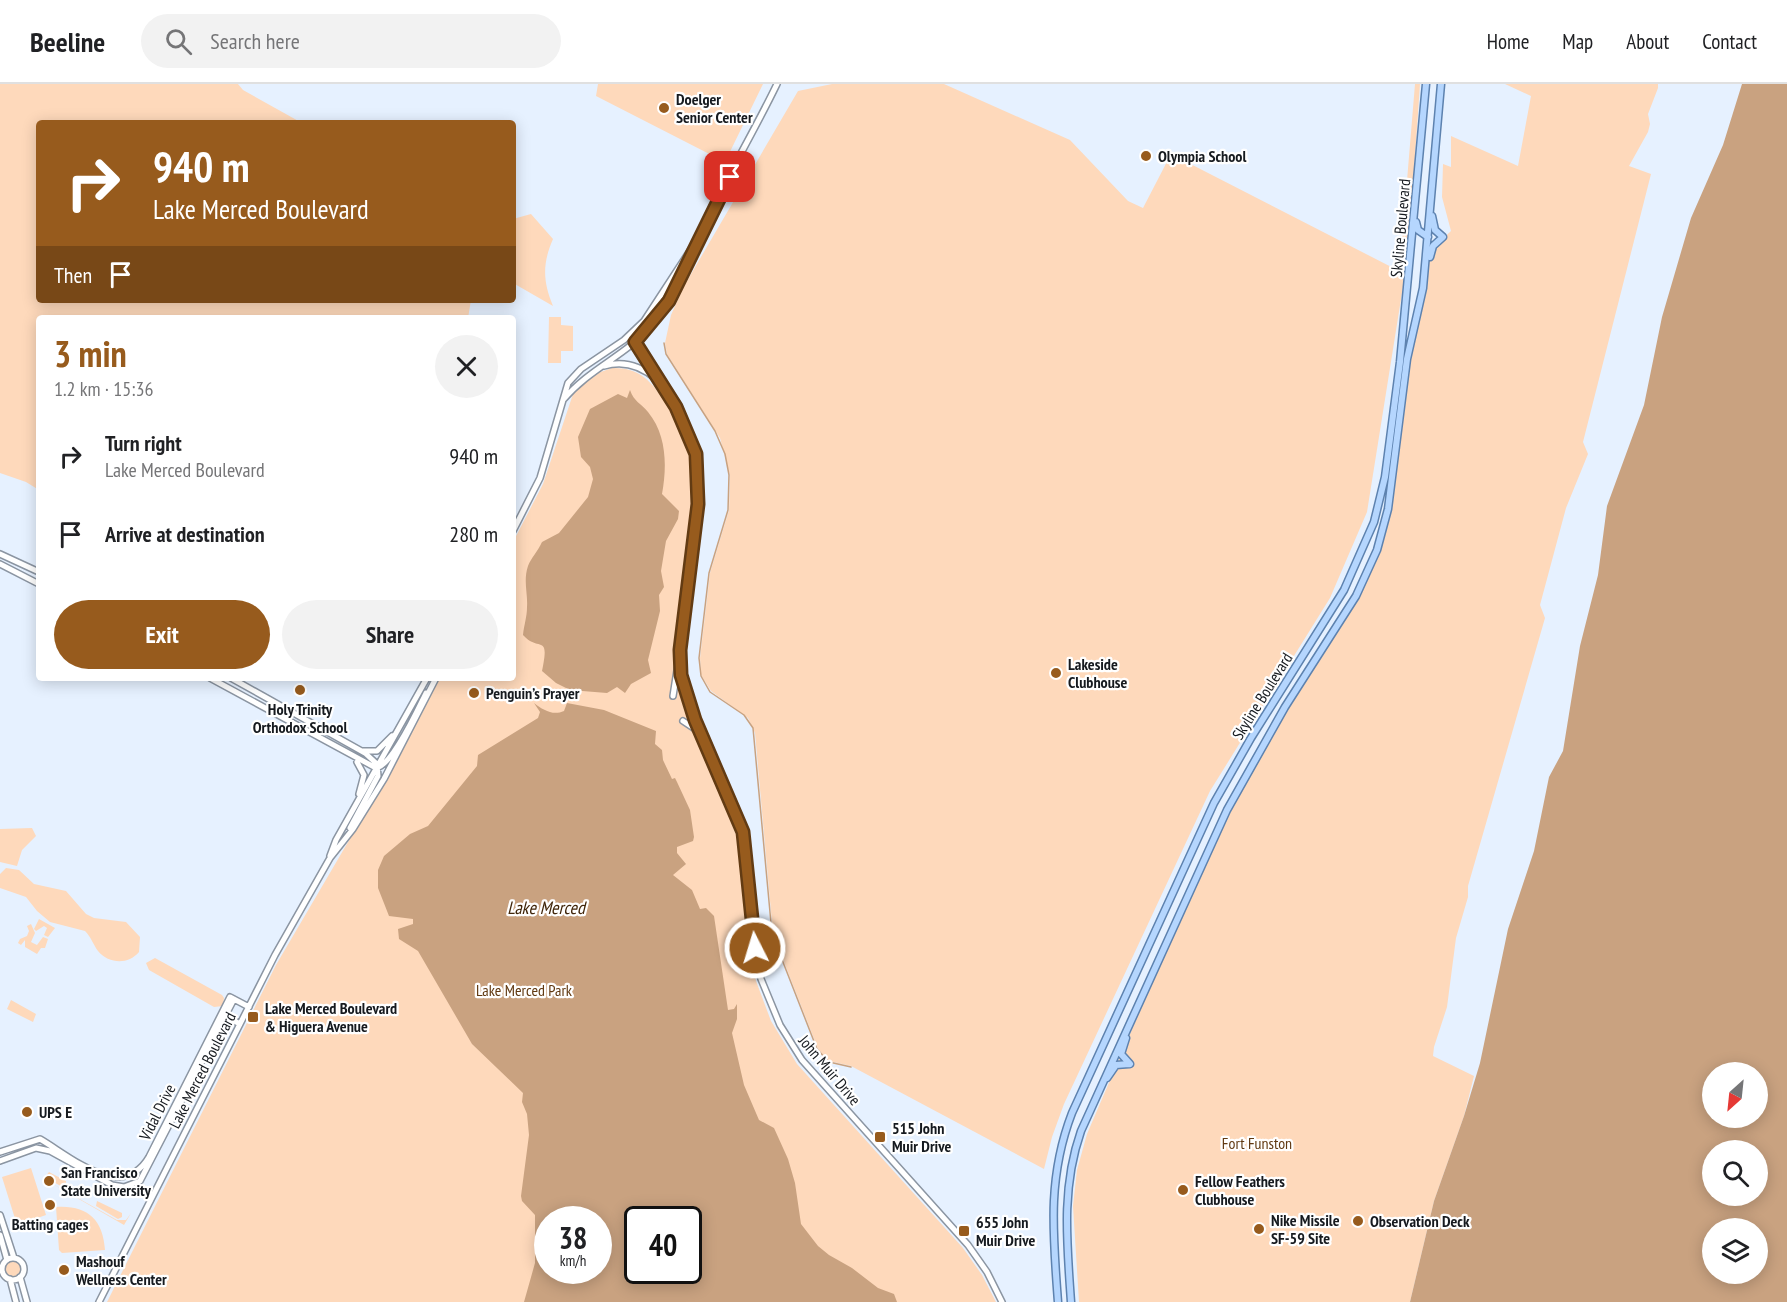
<!DOCTYPE html>
<html lang="en">
<head>
<meta charset="utf-8">
<style>
	body { margin:0; font-family:"PT Sans Narrow",sans-serif; background:#f2f2f2; color:#202124; height:100vh; display:flex; flex-direction:column; font-size:22px; white-space:nowrap }
	* { box-sizing:border-box; margin:0 }
	p { font-size:20px; color:#757577 }
	.icon { flex:none; width:33px; height:33px; fill:none; stroke:currentColor; stroke-width:2; stroke-linecap:round; stroke-linejoin:round }
	.map { position:relative; flex:1; overflow:hidden }
	.drawer { position:absolute; left:36px; top:231px; width:480px; height:366px; display:flex; flex-direction:column; background:#fff; border-radius:6px; box-shadow:0 3px 15px #0003 }
	.drawer>* { flex:none }
	.banner { position:absolute; left:36px; top:36px; width:480px; height:183px; border-radius:6px; box-shadow:0 3px 15px #0003; background:#975b1d; color:#fff; overflow:hidden }
	.needle { width:39px; rotate:207deg }
	.tools { position:absolute; left:1702px; top:978px; display:grid; gap:12px }
	.tools a { display:grid; place-items:center; width:66px; height:66px; border-radius:50%; background:#fff; box-shadow:0 3px 15px #0003; font-size:30px }
	.speed { position:absolute; left:534px; top:1122px; display:flex; gap:12px; font-size:30px; font-weight:700; text-align:center }
	.speed>* { display:grid; place-content:center; width:78px; height:78px; border-radius:50%; background:#fff; box-shadow:0 3px 15px #0003; line-height:1 }
	.speed small { font-size:15px; font-weight:400 }
	.speed .limit { border:3px solid #111; border-radius:9px; background:#fff; color:#111 }
	.pin { position:absolute; display:grid; place-items:center; width:51px; height:51px; color:#fff; margin:-26px; border-radius:12px; box-shadow:0 3px 9px #0006 }
	.me { position:absolute; width:66px; margin:-33px; rotate:355deg; stroke-linejoin:round; filter:drop-shadow(0 0 4px #0008) }
	.turn { display:flex; align-items:center; gap:21px; height:126px; padding:0 18px; font-size:27px }
	.turn .icon { width:78px; height:78px; stroke-width:2.5 }
	.turn b { display:block; font-size:42px; line-height:51px }
	.then { display:flex; align-items:center; height:57px; padding:0 18px; background:#0003; gap:12px; font-size:22px }
	.round { display:grid; place-items:center; flex:none; width:63px; height:63px; border-radius:32px; background:#f2f2f2 }
	.head { display:flex; align-items:center; justify-content:space-between; height:102px; padding:0 18px }
	h1 { font-size:36px; font-weight:600; line-height:45px; color:#975b1d }
	.button { display:flex; gap:12px; margin-top:auto; padding:12px 18px }
	.button a { flex:1; height:69px; border-radius:36px; background:#975b1d; color:#fff; font-size:24px; font-weight:600; line-height:69px; text-align:center }
	.button a+a { background:#f2f2f2; color:#202124 }
	ul { padding:0; list-style:none }
	li { display:flex; align-items:center; gap:18px; height:78px; padding:0 18px }
	li div { flex:1 }
	li b { display:block; font-size:22px }
	li em { font-style:normal }
	header { display:flex; align-items:center; gap:36px; box-sizing:border-box; height:84px; padding:0 30px; background:#fff; border-bottom:2px solid #e0e0e0 }
	header strong { font-size:28px }
	nav { display:flex; gap:33px; margin-inline-start:auto; font-size:21px }
	.search { width:420px; height:54px; background:#f2f2f2; display:flex; align-items:center; gap:15px; box-sizing:border-box; padding:0 21px; border-radius:33px; color:#757577; font-size:22px }
	.map>svg:first-child { display:block }
	.green { fill:#fed9bb; fill-rule:evenodd }
	.water { fill:#c9a280; fill-rule:evenodd }
	.lines { fill:none; stroke-linecap:round; stroke-linejoin:round }
	.stream { stroke:#c9a280; stroke-width:1.5 }
	.secondary-casing { stroke:#8b95a2; stroke-width:8 }
	.primary-casing { stroke:#5d82af; stroke-width:9 }
	.secondary { stroke:#fff; stroke-width:5 }
	.primary { stroke:#b5d6fe; stroke-width:6 }
	.route-casing { stroke:#623b13; stroke-width:15 }
	.route { stroke:#975b1d; stroke-width:10 }
	.poi-dot { fill:#975b1d; stroke:#fff; stroke-width:2 }
	.labels { text-anchor:middle; stroke-width:4.5; stroke-linejoin:round; paint-order:stroke }
	.poi-label { font-size:16px; font-weight:bold; fill:#161a1f; stroke:#fff; text-anchor:start }
	.street-label { font-size:16px; fill:#161a1f; stroke:#fff }
	.park-label { font-size:16px; fill:#613911; stroke:#fff }
	.water-label { font-size:18px; font-style:italic; fill:#41260a; stroke:#fff }
</style>
</head>
<body>
<header>
<strong>Beeline</strong>
<div class="search"><svg class="icon" aria-label="search" viewBox="0 0 24 24"><circle cx="10" cy="10" r="6"/><path d="M15 15l6 6"/></svg>Search here</div>
<nav><a>Home</a><a>Map</a><a>About</a><a>Contact</a></nav>
</header>
<div class="map">
<svg width="1787" height="1218" viewBox="0 0 1787 1218">
	<rect width="100%" height="100%" fill="#e6f1ff"/>
	<!-- green -->
	<path class="green" d="M 0,0 L 238,0 L 243,6 L 302,39 L 39,39 L 39,216 L 471,216 L 468,234 L 39,234 L 39,406 L 26,398 L 0,389 Z
		M 598,0 L 763,0 L 725,78 L 596,12 Z
		M 832,0 L 944,0 L 1070,56 L 1128,117 L 1143,124 L 1171,70 L 1405,190 L 1367,428 L 1330,514 L 1210,707 L 1064,1020 L 1052,1053 L 1044,1085 L 851,982 L 829,977 L 818,965 L 773,850 L 755,649 L 748,634 L 711,607 L 701,591 L 700,574 L 710,489 L 729,426 L 730,391 L 720,354 L 667,270 L 665,259 L 671,231 L 684,202 L 798,7 Z
		M 1415,0 L 1420,0 L 1409,160 L 1402,157 Z
		M 1505,0 L 1658,0 L 1658,4 L 1648,30 L 1650,40 L 1648,48 L 1629,82 L 1651,90 L 1583,358 L 1588,370 L 1566,424 L 1540,521 L 1545,534 L 1468,802 L 1468,813 L 1456,854 L 1447,923 L 1434,963 L 1433,972 L 1474,992 L 1464,1032 L 1434,1117 L 1410,1218 L 1079,1218 L 1073,1122 L 1077,1086 L 1087,1050 L 1174,847 L 1224,739 L 1281,636 L 1328,562 L 1384,444 L 1407,275 L 1425,191 L 1432,165 L 1451,147 L 1442,113 L 1443,80 L 1451,83 L 1451,52 L 1518,82 L 1531,12 Z
		M 531,130 L 553,155 C 542,180 543,198 553,222 L 513,199 L 513,135 Z
		M 549,233 L 561,233 L 561,241 L 573,242 L 573,267 L 561,267 L 561,279 L 548,279 Z
		M 612,284 C 635,283 649,294 661,312 C 672,327 683,345 689,364 C 703,412 682,513 675,565 L 675,588 L 681,611 L 739,758 L 748,864 L 756,897 L 771,937 L 797,980 L 963,1164 L 982,1191 L 996,1218 L 107,1218 L 276,881 L 399,671 L 439,594 L 513,594 L 513,458 L 543,400 L 574,307 L 592,291 ZM 548,1136 L 598,1136 L 598,1186 L 548,1186 ZM 638,1136 L 688,1136 L 688,1186 L 638,1186 Z
		M 32,744 L 36,752 L 22,766 L 17,782 L 0,778 L 0,745 Z
		M 6,784 L 19,786 L 34,800 L 66,807 L 86,830 L 94,834 L 126,838 L 140,853 L 139,868 C 128,881 109,880 98,867 C 93,860 91,853 85,847 L 50,838 L 37,827 L 26,813 L 0,804 L 0,790 Z
		M 39,835 L 55,844 L 48,853 L 44,851 L 47,844 L 44,842 L 36,847 L 34,845 Z
		M 31,840 L 35,849 L 31,858 L 37,861 L 43,853 L 48,855 L 45,864 L 41,864 L 37,870 L 25,863 L 25,856 L 21,861 L 18,859 L 20,855 L 27,852 L 29,847 L 27,842 Z
		M 155,874 L 222,911 L 224,914 L 223,922 L 214,923 L 149,886 L 146,879 Z
		M 11,916 L 36,930 L 33,938 L 7,925 Z
		M 31,1084 L 46,1131 L 17,1141 L 2,1093 Z
		M 49,1088 L 66,1097 L 66,1103 L 64,1104 L 45,1093 Z
		M 44,1095 L 117,1136 L 126,1136 L 131,1129 L 124,1141 Z
		M 97,1117 L 122,1129 L 122,1133 L 118,1135 L 96,1122 Z
		M 56,1123 C 87,1121 103,1135 105,1166 L 62,1169 L 59,1166 Z
		M5 1185a8 8 0 1 1 16 0a8 8 0 1 1-16 0Z"/>
	<!-- water -->
	<path class="water" d="M 1742,0 L 1787,0 L 1787,1218 L 1410,1218 L 1434,1117 L 1464,1032 L 1480,979 L 1508,845 L 1534,767 L 1549,693 L 1563,667 L 1580,562 L 1598,491 L 1607,422 L 1644,321 L 1662,233 L 1691,134 L 1723,61 ZM 1713,988 L 1758,988 L 1758,1034 L 1713,1034 ZM 1713,1066 L 1758,1066 L 1758,1112 L 1713,1112 ZM 1713,1144 L 1758,1144 L 1758,1190 L 1713,1190 Z
		M 630,306 C 634,318 641,319 648,328 C 667,351 667,383 662,410 L 679,427 L 678,435 L 666,457 L 661,487 L 664,503 L 659,511 L 660,527 L 648,576 L 651,589 L 631,600 L 625,609 L 617,603 L 607,609 L 570,606 L 556,599 L 542,587 C 550,548 539,569 523,551 C 524,541 527,533 527,523 C 528,509 523,497 528,482 C 531,474 538,467 542,458 L 559,449 L 588,413 L 593,395 L 590,383 L 581,373 L 578,353 L 590,325 L 618,310 L 627,314 Z
		M 534,619 C 543,626 553,632 564,627 L 567,619 L 604,626 L 656,647 L 655,660 L 662,666 L 663,676 L 672,695 L 675,694 L 677,698 L 690,726 L 694,753 L 693,757 L 677,763 L 677,769 L 686,780 L 673,791 L 692,806 L 700,825 L 706,824 L 714,832 L 728,926 L 734,925 L 737,920 L 737,935 L 732,949 L 744,1001 L 759,1036 L 774,1044 L 788,1075 L 795,1099 L 801,1140 L 818,1162 L 829,1171 L 852,1184 L 878,1204 L 894,1210 L 897,1218 L 524,1218 L 535,1179 L 535,1131 L 522,1117 L 521,1112 L 529,1051 L 527,1030 L 522,1018 L 523,1009 L 472,960 L 418,867 L 399,855 L 398,845 L 413,840 L 413,835 L 389,832 L 378,804 L 378,786 L 384,772 L 410,750 L 428,742 L 477,682 L 478,671 L 538,634 L 540,628 ZM 548,1136 L 598,1136 L 598,1186 L 548,1186 ZM 638,1136 L 688,1136 L 688,1186 L 638,1186 Z"/>
	<g class="lines">
		<!-- stream -->
		<path class="stream" d="M 664,259 L 666,270 L 715,347 L 725,370 L 729,391 L 728,426 L 709,489 L 699,574 L 701,592 L 710,608 L 744,631 L 753,644 L 772,850 L 817,965 L 829,978 L 851,983"/>
		<defs>
			<path id="secondary" d="M 630,251 L 676,323 L 696,370 L 698,420 L 680,566 L 682,597 L 695,636 L 743,748 L 755,864 L 761,895 L 780,941 L 802,976 L 968,1161 L 987,1188 L 1002,1218
				M 604,282 C 624,276 641,282 656,295
				M 563,316 C 591,283 626,272 653,240 C 674,214 685,185 698,155 C 721,102 752,52 777,0
				M 513,447 L 540,394 L 568,299 L 581,285 L 624,256 L 644,237 L 695,159
				M 0,470 L 39,488
				M 0,480 L 39,500
				M 210,594 L 376,684 C 393,681 418,625 426,609
				M 231,594 L 365,669 L 377,680 L 378,692 L 350,744
				M 673,612 L 678,580
				M 683,637 L 701,649
				M 363,667 L 377,667 L 392,652
				M 357,678 L 364,691 L 359,710
				M 330,772 L 336,756 L 427,594
				M 223,931 L 240,940
				M 0,1068 L 40,1055 C 71,1073 122,1119 149,1073 L 230,913 L 249,923
				M 0,1077 L 36,1064 L 50,1067 L 112,1101 L 124,1103 L 140,1097 L 234,915
				M 0,1131 L 14,1174
				M 0,1151 L 7,1176
				M2 1185a11 11 0 1 1 22 0a11 11 0 1 1-22 0Z
				M 20,1193 L 27,1218
				M 10,1195 L 16,1218
				M 99,1218 L 275,871 L 330,774 L 353,745 L 384,695 L 436,594"/>
			<path id="primary" d="M 1416,138 L 1418,146 L 1428,153
				M 1430,173 L 1433,162 L 1443,153 L 1435,146 L 1432,132
				M 1126,954 L 1121,970 L 1130,980
				M 1107,994 L 1116,981 L 1129,980
				M 1058,1218 C 1053,1150 1047,1094 1072,1029 L 1214,719 L 1251,654 L 1344,506 L 1374,438 L 1385,393 L 1400,278 L 1426,0
				M 1071,1218 C 1067,1159 1061,1104 1081,1047 L 1227,726 L 1285,623 L 1356,512 L 1377,466 L 1388,425 L 1407,275 L 1423,204 L 1441,0"/>
		</defs>
		<!-- secondary casing -->
		<use href="#secondary" class="secondary-casing"/>
		<!-- primary casing -->
		<use href="#primary" class="primary-casing"/>
		<!-- secondary -->
		<use href="#secondary" class="secondary"/>
		<!-- primary -->
		<use href="#primary" class="primary"/>
	</g>
	<g class="lines">
		<defs>
			<path id="route" d="M 730,93 L 669,217 L 635,258 L 676,323 L 696,370 L 698,420 L 680,566 L 681,591 L 695,636 L 743,748 L 755,864"/>
		</defs>
		<!-- route casing -->
		<use href="#route" class="route-casing"/>
		<!-- route -->
		<use href="#route" class="route"/>
	</g>
	<!-- markers -->
	<g class="poi-dot">
		<circle cx="664" cy="24" r="6"/>
		<circle cx="1146" cy="72" r="6"/>
		<circle cx="1056" cy="589" r="6"/>
		<circle cx="300" cy="606" r="6"/>
		<circle cx="474" cy="609" r="6"/>
		<rect x="247" y="927" width="12" height="12" rx="3"/>
		<circle cx="27" cy="1028" r="6"/>
		<rect x="874" y="1047" width="12" height="12" rx="3"/>
		<circle cx="49" cy="1097" r="6"/>
		<circle cx="1183" cy="1106" r="6"/>
		<circle cx="50" cy="1121" r="6"/>
		<circle cx="1358" cy="1137" r="6"/>
		<circle cx="1259" cy="1145" r="6"/>
		<rect x="958" y="1141" width="12" height="12" rx="3"/>
		<circle cx="64" cy="1186" r="6"/>
	</g>
	<g class="labels">
		<!-- poi labels -->
		<g class="poi-label">
			<text x="676" y="21">Doelger<tspan x="676" dy="18">Senior Center</tspan></text>
			<text x="1158" y="78">Olympia School</text>
			<text x="1068" y="586">Lakeside<tspan x="1068" dy="18">Clubhouse</tspan></text>
			<text x="486" y="615">Penguin’s Prayer</text>
			<text x="300" y="631" text-anchor="middle">Holy Trinity<tspan x="300" dy="18">Orthodox School</tspan></text>
			<text x="265" y="930">Lake Merced Boulevard<tspan x="265" dy="18">&amp; Higuera Avenue</tspan></text>
			<text x="39" y="1034">UPS E</text>
			<text x="892" y="1050">515 John<tspan x="892" dy="18">Muir Drive</tspan></text>
			<text x="61" y="1094">San Francisco<tspan x="61" dy="18">State University</tspan></text>
			<text x="1195" y="1103">Fellow Feathers<tspan x="1195" dy="18">Clubhouse</tspan></text>
			<text x="1271" y="1142">Nike Missile<tspan x="1271" dy="18">SF-59 Site</tspan></text>
			<text x="1370" y="1143">Observation Deck</text>
			<text x="976" y="1144">655 John<tspan x="976" dy="18">Muir Drive</tspan></text>
			<text x="50" y="1146" text-anchor="middle">Batting cages</text>
			<text x="76" y="1183">Mashouf<tspan x="76" dy="18">Wellness Center</tspan></text>
		</g>
		<!-- street labels -->
		<g class="street-label">
			<text transform="translate(1400 144) rotate(-85)" y="6">Skyline Boulevard</text>
			<text transform="translate(1262 612) rotate(-58)" y="6">Skyline Boulevard</text>
			<text transform="translate(202 986) rotate(-63)" y="6">Lake Merced Boulevard</text>
			<text transform="translate(830 986) rotate(50)" y="6">John Muir Drive</text>
			<text transform="translate(157 1028) rotate(-63)" y="6">Vidal Drive</text>
		</g>
		<!-- park labels -->
		<g class="park-label">
			<text x="524" y="912">Lake Merced Park</text>
			<text x="1257" y="1065">Fort Funston</text>
		</g>
		<!-- water labels -->
		<g class="water-label">
			<text x="546" y="830">Lake Merced</text>
		</g>
	</g>
</svg>
<div class="tools">
<a><svg class="needle" viewBox="-14 -14 28 28"><path d="M0-13l5 13h-10z" fill="#e53935"/><path d="M0 13l5-13h-10z" fill="#757577"/></svg></a>
<a><svg class="icon" aria-label="search" viewBox="0 0 24 24"><circle cx="10" cy="10" r="6"/><path d="M15 15l6 6"/></svg></a>
<a><svg class="icon" aria-label="layers" viewBox="0 0 24 24"><path d="M12 4l9 5-9 5-9-5zM3 14l9 5 9-5"/></svg></a>
</div>
<div class="speed"><div>38<small>km/h</small></div><div class="limit">40</div></div>
<div class="pin" style="left:730px;top:93px;background:#d93025"><svg class="icon" aria-label="arrive" viewBox="0 0 24 24"><path d="M6 21V4h12l-3 4 3 4H6"/></svg></div>
<svg class="me" style="left:755px;top:864px" viewBox="-20 -20 40 40"><circle r="17" fill="#975b1d" stroke="#fff" stroke-width="3"/><path d="M0-11L8 9 0 5-8 9z" fill="#fff"/></svg>
<div class="banner">
<div class="turn"><svg class="icon" aria-label="right" viewBox="0 0 24 24"><path d="M7 20v-9h11M14 6l5 5-5 5"/></svg><div><b>940 m</b>Lake Merced Boulevard</div></div>
<div class="then">Then<svg class="icon" aria-label="arrive" viewBox="0 0 24 24"><path d="M6 21V4h12l-3 4 3 4H6"/></svg></div>
</div>
<section class="drawer">
<div class="head"><div><h1>3 min</h1><p>1.2 km · 15:36</p></div><a class="round"><svg class="icon" aria-label="close" viewBox="0 0 24 24"><path d="M6 6l12 12M18 6L6 18"/></svg></a></div>
<ul>
<li><svg class="icon" aria-label="right" viewBox="0 0 24 24"><path d="M7 20v-9h11M14 6l5 5-5 5"/></svg><div><b>Turn right</b><p>Lake Merced Boulevard</p></div><em>940 m</em></li>
<li><svg class="icon" aria-label="arrive" viewBox="0 0 24 24"><path d="M6 21V4h12l-3 4 3 4H6"/></svg><div><b>Arrive at destination</b></div><em>280 m</em></li>
</ul>
<div class="button"><a>Exit</a><a>Share</a></div>
</section>
</div>
</body>
</html>
